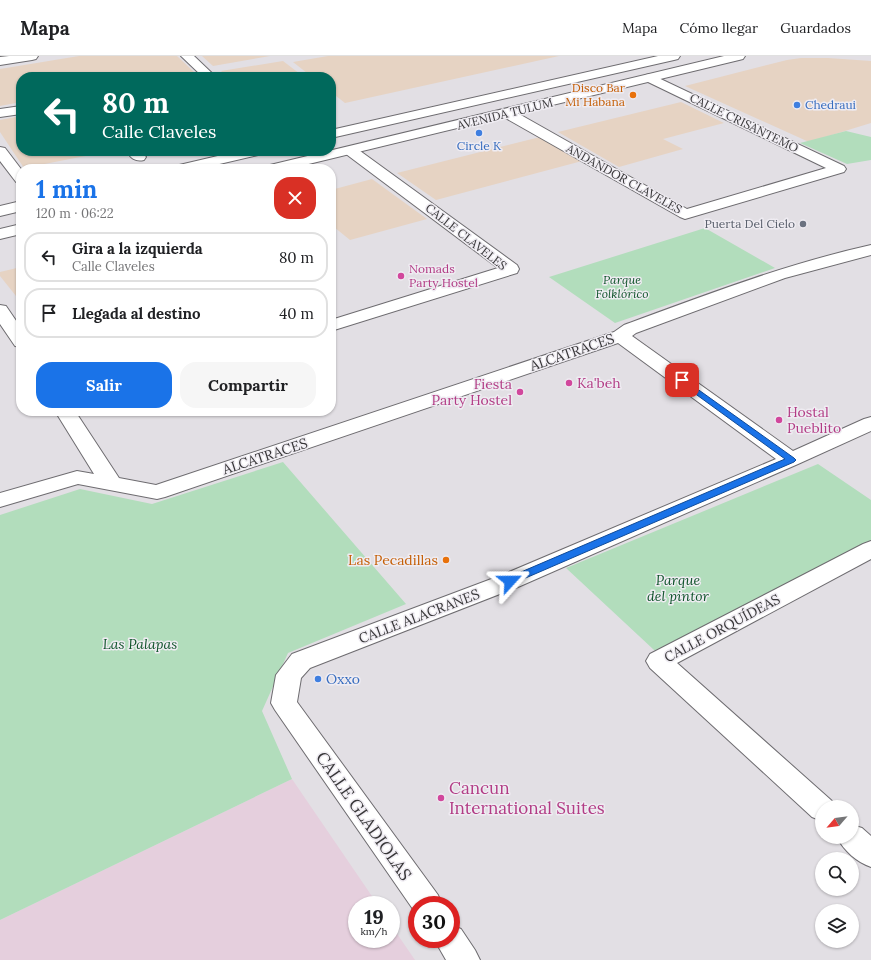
<!DOCTYPE html>
<html lang="es">
<head>
<meta charset="utf-8">
<style>
	body { margin:0; font-family:Lora,serif; background:#f6f6f6; color:#202124; height:100vh; display:flex; flex-direction:column; font-size:15px; white-space:nowrap }
	* { box-sizing:border-box; margin:0 }
	p { font-size:13px; color:#757577 }
	.icon { flex:none; width:22px; height:22px; fill:none; stroke:currentColor; stroke-width:2; stroke-linecap:round; stroke-linejoin:round }
	.map { position:relative; flex:1; overflow:hidden }
	.sheet { position:absolute; left:16px; top:108px; width:320px; height:252px; display:flex; flex-direction:column; background:#fff; border-radius:16px; box-shadow:0 1px 3px #0004 }
	.sheet>* { flex:none }
	.hud { position:absolute; left:16px; top:16px; width:320px; height:84px; border-radius:16px; box-shadow:0 1px 3px #0004; background:#00695c; color:#fff; overflow:hidden }
	.needle { width:26px; rotate:242deg }
	.controls { position:absolute; left:815px; top:744px; display:grid; gap:8px }
	.controls a { display:grid; place-items:center; width:44px; height:44px; border-radius:50%; background:#fff; box-shadow:0 1px 3px #0004; font-size:20px }
	.speed { position:absolute; left:348px; top:840px; display:flex; gap:8px; font-size:20px; font-weight:700; text-align:center }
	.speed>* { display:grid; place-content:center; width:52px; height:52px; border-radius:50%; background:#fff; box-shadow:0 1px 3px #0004; line-height:1 }
	.speed small { font-size:10px; font-weight:400 }
	.speed .limit { border:6px solid #d22; background:#fff; color:#111 }
	.pin { position:absolute; display:grid; place-items:center; width:34px; height:34px; color:#fff; margin:-17px; border-radius:8px; box-shadow:0 2px 6px #0006 }
	.me { position:absolute; width:44px; margin:-22px; rotate:66deg; stroke-linejoin:round; filter:drop-shadow(0 0 3px #0008) }
	.turn { display:flex; align-items:center; gap:14px; height:84px; padding:0 20px; font-size:18px }
	.turn .icon { width:52px; height:52px; stroke-width:2.5 }
	.turn b { display:block; font-size:28px; line-height:34px }
	.round { display:grid; place-items:center; flex:none; width:42px; height:42px; border-radius:16px; background:#f6f6f6 }
	.headline { display:flex; align-items:center; justify-content:space-between; height:68px; padding:0 20px }
	h1 { font-size:24px; font-weight:700; line-height:30px; color:#1a73e8 }
	.cta { display:flex; gap:8px; margin-top:auto; padding:8px 20px }
	.cta a { flex:1; height:46px; border-radius:16px; background:#1a73e8; color:#fff; font-size:16px; font-weight:700; line-height:46px; text-align:center }
	.cta a+a { background:#f6f6f6; color:#202124 }
	ul { padding:0; list-style:none }
	li { display:flex; align-items:center; gap:12px; height:50px; margin:0 8px 6px; padding:0 12px; border:2px solid #e0e0e0; border-radius:16px }
	li div { flex:1 }
	li b { display:block; font-size:15px }
	li em { font-style:normal }
	header { display:flex; align-items:center; gap:24px; box-sizing:border-box; height:56px; padding:0 20px; background:#fff; border-bottom:1px solid #e0e0e0 }
	header strong { font-size:19px }
	nav { display:flex; gap:22px; margin-inline-start:auto; font-size:14px }
	.map>svg:first-child { display:block }
	.commercial { fill:#e6d3c3 }
	.education { fill:#e5cfdd }
	.green { fill:#b2ddbc }
	.lines { fill:none; stroke-linecap:round; stroke-linejoin:round }
	.minor-casing { stroke:#6e6c70; stroke-width:2 }
	.major-casing { stroke:#6e6c70; stroke-width:2 }
	.minor { fill:#fff; fill-rule:evenodd }
	.major { fill:#fff; fill-rule:evenodd }
	.route { fill:#1a73e8; stroke:#114b97 }
	.food-dot { fill:#e8710a; stroke:#efecf2; stroke-width:1.5 }
	.shop-dot { fill:#3f7fe0; stroke:#efecf2; stroke-width:1.5 }
	.worship-dot { fill:#6b7280; stroke:#efecf2; stroke-width:1.5 }
	.hotel-dot { fill:#d1479c; stroke:#efecf2; stroke-width:1.5 }
	.labels { text-anchor:middle; stroke-width:3; stroke-linejoin:round; paint-order:stroke }
	.far-food-label { font-size:12px; fill:#c56008; stroke:#efecf2; text-anchor:end }
	.far-shop-label { font-size:12px; fill:#366cbe; stroke:#efecf2; text-anchor:start }
	.far-street-label { font-size:12px; fill:#383739; stroke:#efecf2 }
	.far-worship-label { font-size:12px; fill:#5b616d; stroke:#efecf2; text-anchor:end }
	.far-hotel-label { font-size:12px; fill:#b23c85; stroke:#efecf2; text-anchor:start }
	.far-park-label { font-size:12px; font-style:italic; fill:#11552c; stroke:#efecf2 }
	.street-label { font-size:14px; fill:#383739; stroke:#efecf2 }
	.hotel-label { font-size:14px; fill:#b23c85; stroke:#efecf2; text-anchor:start }
	.food-label { font-size:14px; fill:#c56008; stroke:#efecf2; text-anchor:end }
	.park-label { font-size:14px; font-style:italic; fill:#11552c; stroke:#efecf2 }
	.shop-label { font-size:14px; fill:#366cbe; stroke:#efecf2; text-anchor:start }
	.near-hotel-label { font-size:17px; fill:#b23c85; stroke:#efecf2; text-anchor:start }
	.near-street-label { font-size:17px; fill:#383739; stroke:#efecf2 }
</style>
</head>
<body>
<header>
<strong>Mapa</strong>
<nav><a>Mapa</a><a>Cómo llegar</a><a>Guardados</a></nav>
</header>
<div class="map">
<svg width="871" height="904" viewBox="0 0 871 904">
	<rect width="100%" height="100%" fill="#e2dfe4"/>
	<!-- commercial -->
	<path class="commercial" d="M 79,0 L 177,0 L 194,16 L 166,21 L 21,21 L 21,46 L 0,50 L 0,13 Z
		M 202,0 L 270,0 L 213,10 Z
		M 328,0 L 559,0 L 345,47 L 331,36 L 331,21 L 312,21 L 293,6 Z
		M 801,2 L 828,2 L 871,5 L 871,67 L 809,86 L 685,30 L 787,4 Z
		M 283,5 L 304,21 L 227,21 L 221,15 Z
		M 681,46 L 724,67 L 663,83 L 683,93 L 619,111 L 558,76 Z
		M 21,60 L 21,95 L 111,95 L 24,112 L 0,76 L 0,64 Z
		M 540,81 L 582,105 L 436,144 L 397,117 Z
		M 372,123 L 427,163 L 350,184 L 334,171 L 331,171 L 331,134 Z
		M 21,211 L 21,239 L 16,240 L 0,220 L 0,216 Z"/>
	<!-- education -->
	<path class="education" d="M 292,723 L 378,849 L 357,849 L 357,883 L 391,883 L 391,869 L 415,904 L 0,904 L 0,864 Z"/>
	<!-- green -->
	<path class="green" d="M 846,75 L 871,81 L 871,104 L 847,108 L 800,87 Z
		M 705,172 L 775,212 L 615,267 L 549,221 Z
		M 283,406 L 406,548 L 288,597 L 262,655 L 292,723 L 0,864 L 0,459 L 80,433 L 152,448 Z
		M 818,408 L 871,444 L 871,502 L 668,607 L 566,512 Z"/>
	<g class="lines">
		<defs>
			<path id="minor" d="M 9,0 L 38,0 L 36,3 L 32,4 L 0,9 L 0,1 Z
				M 181,0 L 194,0 L 216,21 L 203,21 Z
				M 650,18 L 844,110 L 846,113 L 844,116 L 685,163 L 680,161 L 502,60 L 500,57 L 502,54 L 512,54 L 687,153 L 826,112 L 646,25 L 644,22 L 646,19 Z
				M 21,50 L 21,58 L 0,61 L 0,53 Z
				M 0,91 L 5,92 L 21,113 L 21,127 L 16,126 L 0,105 Z
				M 351,91 L 356,92 L 517,209 L 519,213 L 517,217 L 331,275 L 331,264 L 498,212 L 346,98 L 344,95 L 346,92 Z
				M 126,95 L 141,95 L 146,101 L 144,104 C 135,106 131,102 126,95 Z
				M 871,189 L 871,199 L 785,222 L 636,277 L 632,280 L 793,395 L 864,363 L 871,361 L 871,375 L 798,408 L 518,531 L 310,612 L 301,622 L 297,646 L 438,839 L 442,849 L 417,849 L 417,859 L 275,654 L 271,647 L 276,619 L 292,598 L 502,519 L 776,403 L 618,287 L 165,441 L 157,443 L 78,428 L 0,451 L 0,437 L 77,415 L 94,418 L 55,355 L 75,355 L 119,422 L 156,429 L 614,276 L 624,269 C 705,239 786,208 871,189 Z
				M 0,249 L 6,250 L 21,272 L 21,291 L 15,290 L 0,268 Z
				M 871,485 L 871,503 L 677,607 L 832,745 L 835,751 L 822,751 L 822,765 L 812,761 L 650,612 L 646,605 L 650,598 L 863,488 Z
				M 852,769 L 862,772 L 871,780 L 871,811 C 857,806 844,795 837,781 L 852,781 Z
				M 451,869 L 461,873 L 475,894 L 480,904 L 446,904 L 434,883 L 451,883 Z"/>
			<path id="major" d="M 658,0 L 680,0 L 678,3 L 674,4 L 331,82 L 331,74 Z
				M 724,0 L 745,0 L 743,3 L 739,4 L 288,113 L 263,113 L 265,110 L 270,109 Z
				M 239,95 L 264,95 L 262,98 L 198,113 L 173,113 L 175,110 Z
				M 21,145 L 21,155 L 0,160 L 0,150 Z
				M 21,168 L 21,178 L 0,183 L 0,173 Z"/>
		</defs>
		<!-- minor casing -->
		<use href="#minor" class="minor-casing"/>
		<!-- major casing -->
		<use href="#major" class="major-casing"/>
		<!-- minor -->
		<use href="#minor" class="minor"/>
		<!-- major -->
		<use href="#major" class="major"/>
	</g>
	<!-- route -->
	<path class="route" d="M 682,322 L 794,402 L 796,404 L 794,406 L 514,527 L 507,527 L 505,525 L 507,522 L 785,403 L 679,326 L 678,324 Z"/>
	<!-- markers -->
	<g class="food-dot">
		<circle cx="633" cy="39" r="4"/>
		<circle cx="446" cy="504" r="4"/>
	</g>
	<g class="shop-dot">
		<circle cx="797" cy="49" r="4"/>
		<circle cx="479" cy="77" r="4"/>
		<circle cx="318" cy="623" r="4"/>
	</g>
	<circle class="worship-dot" cx="803" cy="168" r="4"/>
	<g class="hotel-dot">
		<circle cx="401" cy="220" r="4"/>
		<circle cx="569" cy="327" r="4"/>
		<circle cx="520" cy="336" r="4"/>
		<circle cx="779" cy="364" r="4"/>
		<circle cx="441" cy="742" r="4"/>
	</g>
	<g class="labels">
		<!-- far-food labels -->
		<g class="far-food-label">
			<text x="625" y="36">Disco Bar<tspan x="625" dy="14">Mi Habana</tspan></text>
		</g>
		<!-- far-shop labels -->
		<g class="far-shop-label">
			<text x="805" y="53">Chedraui</text>
			<text x="479" y="94" text-anchor="middle">Circle K</text>
		</g>
		<!-- far-street labels -->
		<g class="far-street-label">
			<text transform="translate(505 58) rotate(-14)" y="4">AVENIDA TULUM</text>
			<text transform="translate(744 67) rotate(26)" y="4">CALLE CRISANTEMO</text>
			<text transform="translate(624 123) rotate(29)" y="4">ANDANDOR CLAVELES</text>
			<text transform="translate(466 181) rotate(38)" y="4">CALLE CLAVELES</text>
		</g>
		<!-- far-worship labels -->
		<g class="far-worship-label">
			<text x="795" y="172">Puerta Del Cielo</text>
		</g>
		<!-- far-hotel labels -->
		<g class="far-hotel-label">
			<text x="409" y="217">Nomads<tspan x="409" dy="14">Party Hostel</tspan></text>
		</g>
		<!-- far-park labels -->
		<g class="far-park-label">
			<text x="622" y="228">Parque<tspan x="622" dy="14">Folklórico</tspan></text>
		</g>
		<!-- street labels -->
		<g class="street-label">
			<text transform="translate(572 296) rotate(-19)" y="5">ALCATRACES</text>
			<text transform="translate(265 400) rotate(-18)" y="5">ALCATRACES</text>
			<text transform="translate(419 560) rotate(-21)" y="5">CALLE ALACRANES</text>
			<text transform="translate(722 572) rotate(-28)" y="5">CALLE ORQUÍDEAS</text>
		</g>
		<!-- hotel labels -->
		<g class="hotel-label">
			<text x="577" y="332">Ka'beh</text>
			<text x="512" y="333" text-anchor="end">Fiesta<tspan x="512" dy="16">Party Hostel</tspan></text>
			<text x="787" y="361">Hostal<tspan x="787" dy="16">Pueblito</tspan></text>
		</g>
		<!-- food labels -->
		<g class="food-label">
			<text x="438" y="509">Las Pecadillas</text>
		</g>
		<!-- park labels -->
		<g class="park-label">
			<text x="678" y="529">Parque<tspan x="678" dy="16">del pintor</tspan></text>
			<text x="140" y="593">Las Palapas</text>
		</g>
		<!-- shop labels -->
		<g class="shop-label">
			<text x="326" y="628">Oxxo</text>
		</g>
		<!-- near-hotel labels -->
		<g class="near-hotel-label">
			<text x="449" y="738">Cancun<tspan x="449" dy="20">International Suites</tspan></text>
		</g>
		<!-- near-street labels -->
		<g class="near-street-label">
			<text transform="translate(364 760) rotate(55)" y="6">CALLE GLADIOLAS</text>
		</g>
	</g>
</svg>
<div class="controls">
<a><svg class="needle" viewBox="-14 -14 28 28"><path d="M0-13l5 13h-10z" fill="#e53935"/><path d="M0 13l5-13h-10z" fill="#757577"/></svg></a>
<a><svg class="icon" aria-label="search" viewBox="0 0 24 24"><circle cx="10" cy="10" r="6"/><path d="M15 15l6 6"/></svg></a>
<a><svg class="icon" aria-label="layers" viewBox="0 0 24 24"><path d="M12 4l9 5-9 5-9-5zM3 14l9 5 9-5"/></svg></a>
</div>
<div class="speed"><div>19<small>km/h</small></div><div class="limit">30</div></div>
<div class="pin" style="left:682px;top:324px;background:#d93025"><svg class="icon" aria-label="arrive" viewBox="0 0 24 24"><path d="M6 21V4h12l-3 4 3 4H6"/></svg></div>
<svg class="me" style="left:510px;top:525px" viewBox="-20 -20 40 40"><path d="M0-17L14 15 0 8-14 15z" fill="#1a73e8" stroke="#fff" stroke-width="4"/></svg>
<div class="hud">
<div class="turn"><svg class="icon" aria-label="left" viewBox="0 0 24 24"><path d="M17 20v-9H6M10 6l-5 5 5 5"/></svg><div><b>80 m</b>Calle Claveles</div></div>
</div>
<section class="sheet">
<div class="headline"><div><h1>1 min</h1><p>120 m · 06:22</p></div><a class="round" style="background:#d93025;color:#fff"><svg class="icon" aria-label="close" viewBox="0 0 24 24"><path d="M6 6l12 12M18 6L6 18"/></svg></a></div>
<ul>
<li><svg class="icon" aria-label="left" viewBox="0 0 24 24"><path d="M17 20v-9H6M10 6l-5 5 5 5"/></svg><div><b>Gira a la izquierda</b><p>Calle Claveles</p></div><em>80 m</em></li>
<li><svg class="icon" aria-label="arrive" viewBox="0 0 24 24"><path d="M6 21V4h12l-3 4 3 4H6"/></svg><div><b>Llegada al destino</b></div><em>40 m</em></li>
</ul>
<div class="cta"><a>Salir</a><a>Compartir</a></div>
</section>
</div>
</body>
</html>
